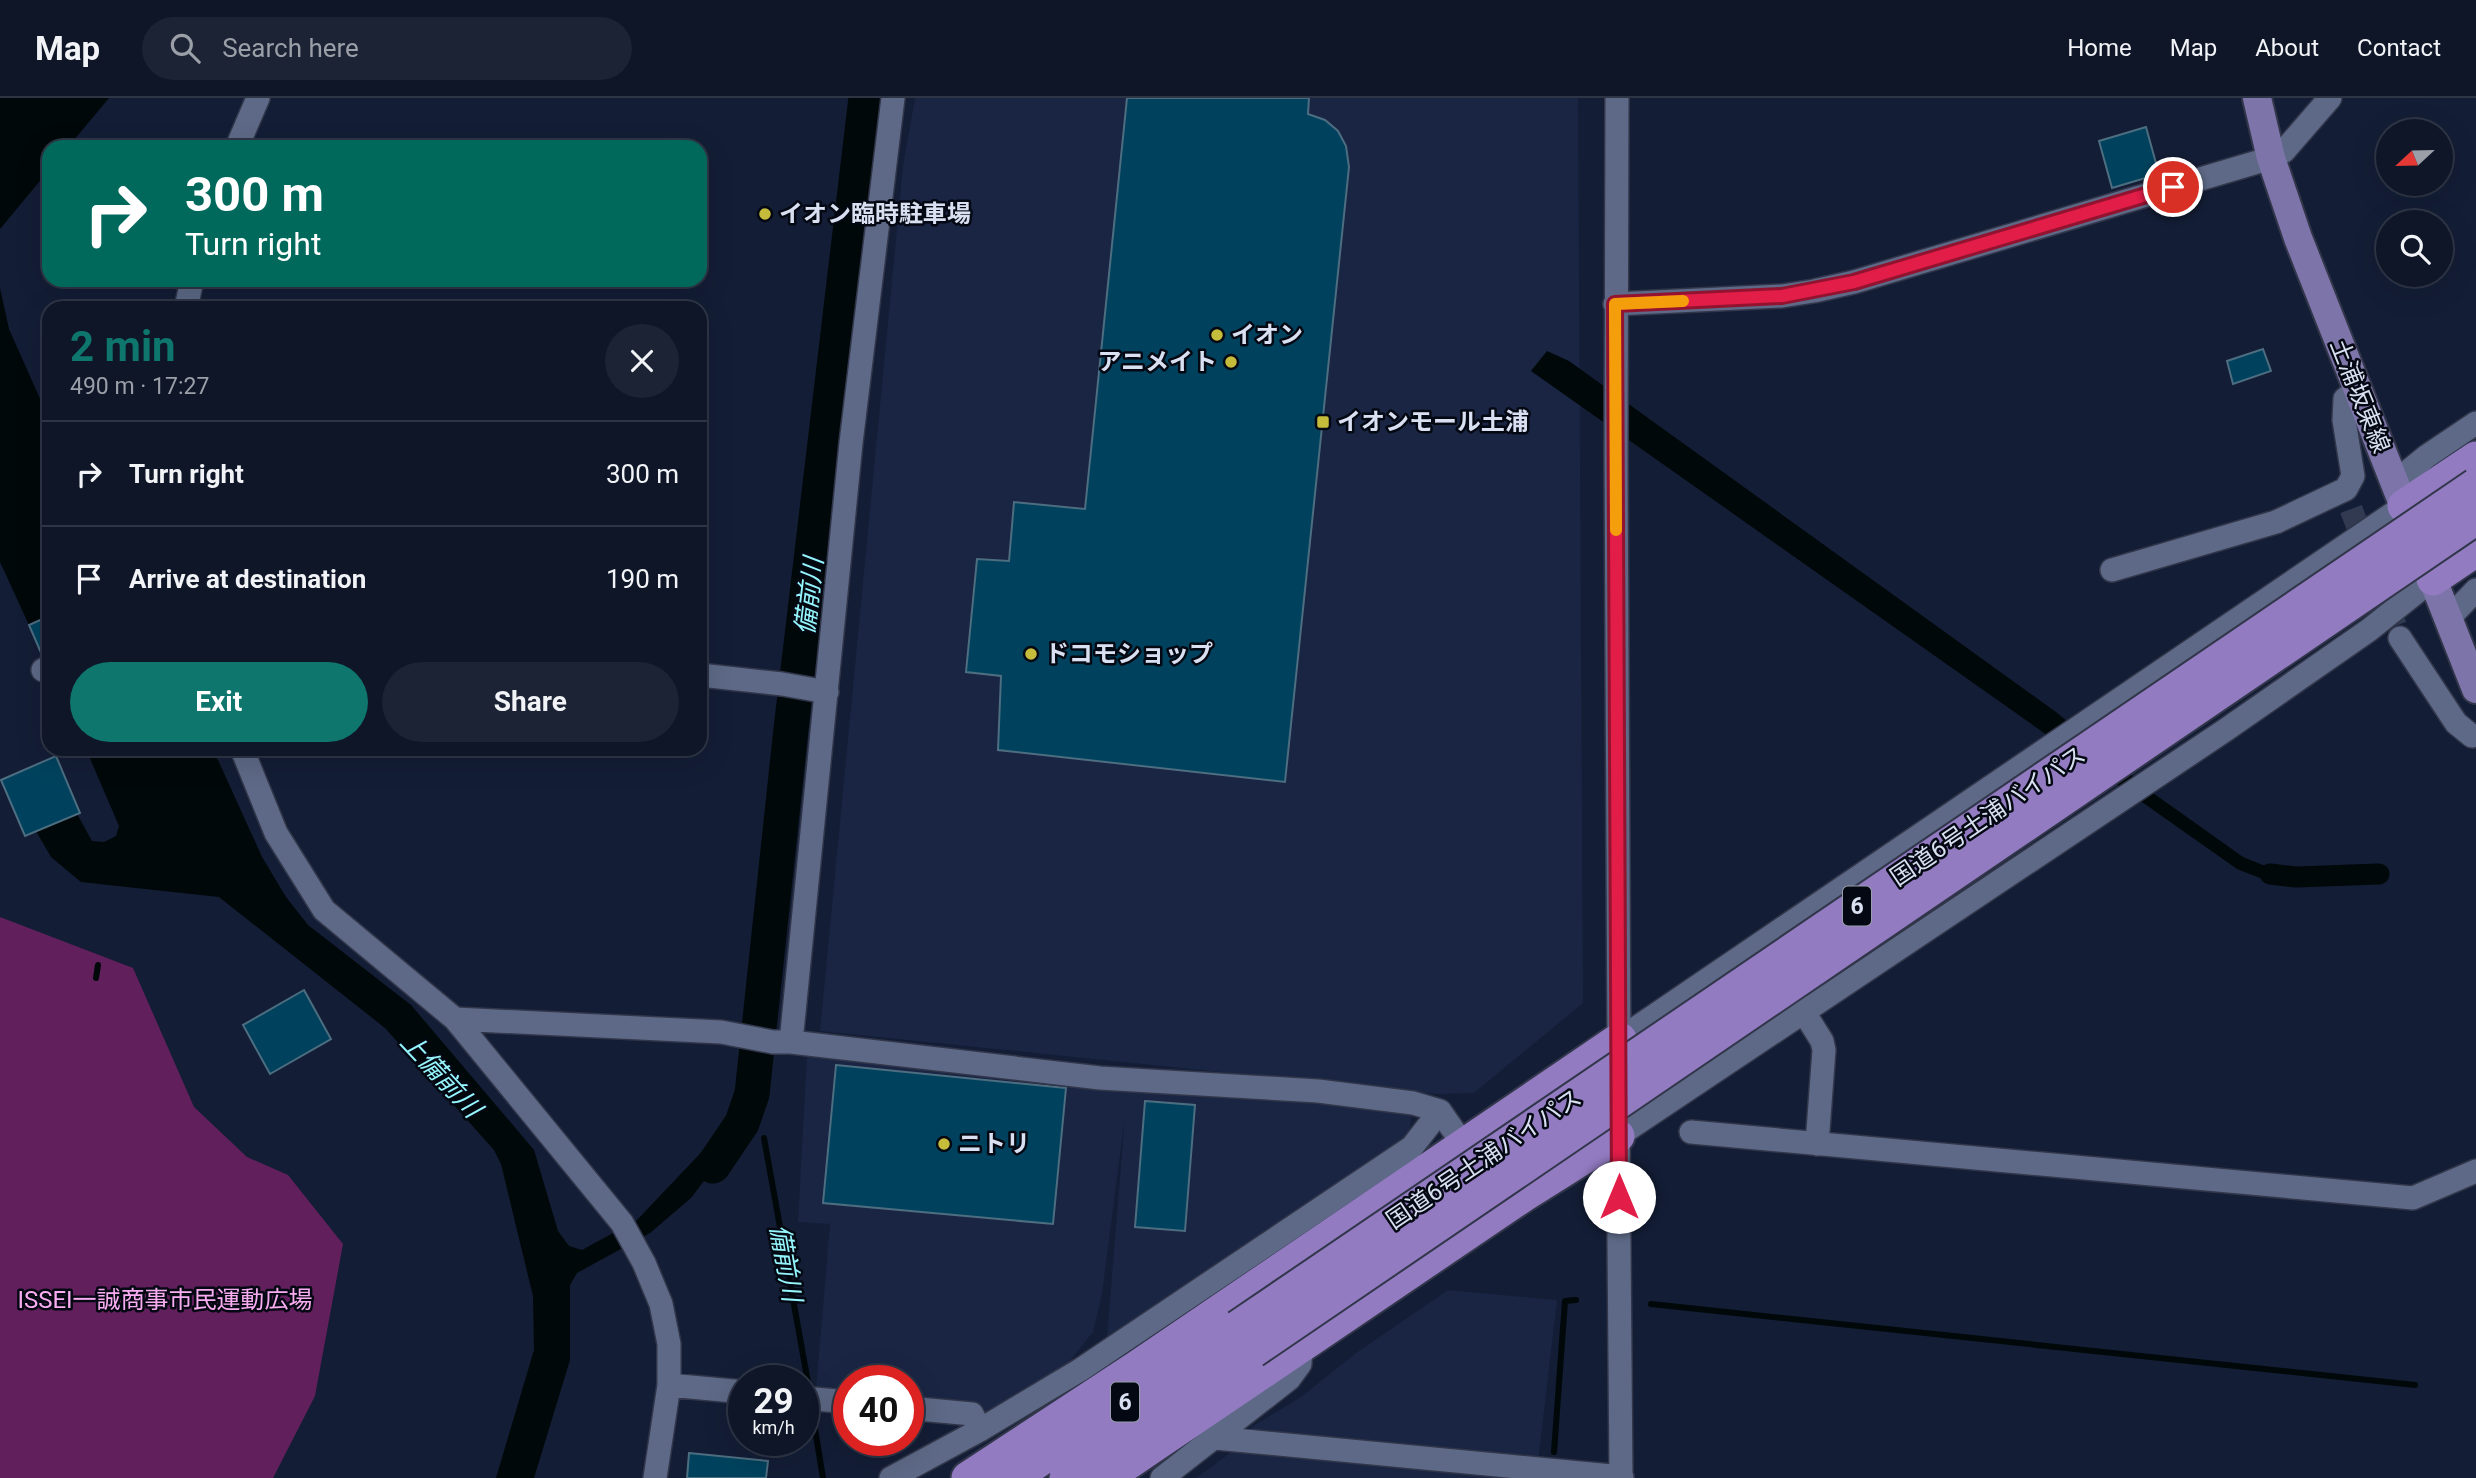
<!DOCTYPE html>
<html lang="en">
<head>
<meta charset="utf-8">
<style>
	body { margin:0; font-family:Roboto,"Noto Sans JP",sans-serif; background:#1c2334; color:#f1f3f6; height:100vh; display:flex; flex-direction:column; font-size:26px; white-space:nowrap }
	* { box-sizing:border-box; margin:0 }
	p { font-size:23px; color:#9b9fa8 }
	.icon { flex:none; width:38px; height:38px; fill:none; stroke:currentColor; stroke-width:2; stroke-linecap:round; stroke-linejoin:round }
	.map { position:relative; flex:1; overflow:hidden }
	.side { position:absolute; left:42px; top:203px; width:665px; height:455px; display:flex; flex-direction:column; background:#0e1628; border-radius:21px; box-shadow:0 7px 28px #0002,0 0 0 2px #2e3545 }
	.side>* { flex:none }
	.banner { position:absolute; left:42px; top:42px; width:665px; height:147px; border-radius:21px; box-shadow:0 7px 28px #0002,0 0 0 2px #2e3545; background:#00695c; color:#fff; overflow:hidden }
	.needle { width:46px; rotate:248deg }
	.buttons { position:absolute; left:2376px; top:21px; display:grid; gap:14px }
	.buttons a { display:grid; place-items:center; width:77px; height:77px; border-radius:50%; background:#0e1628; box-shadow:0 7px 28px #0002,0 0 0 2px #2e3545; font-size:35px }
	.speed { position:absolute; left:728px; top:1267px; display:flex; gap:14px; font-size:35px; font-weight:700; text-align:center }
	.speed>* { display:grid; place-content:center; width:91px; height:91px; border-radius:50%; background:#0e1628; box-shadow:0 7px 28px #0002,0 0 0 2px #2e3545; line-height:1 }
	.speed small { font-size:18px; font-weight:400 }
	.speed .limit { border:10px solid #d22; background:#fff; color:#111 }
	.pin { position:absolute; display:grid; place-items:center; width:60px; height:60px; color:#fff; margin:-30px; border:4px solid #fff; border-radius:50%; box-shadow:0 2px 7px #0007 }
	.me { position:absolute; width:77px; margin:-38px; rotate:0deg; stroke-linejoin:round; filter:drop-shadow(0 0 5px #0008) }
	.turn { display:flex; align-items:center; gap:24px; height:147px; padding:0 28px; font-size:32px }
	.turn .icon { width:91px; height:91px; stroke-width:2.5 }
	.turn b { display:block; font-size:49px; line-height:60px }
	.round { display:grid; place-items:center; flex:none; width:74px; height:74px; border-radius:37px; background:#1c2334 }
	.summary { display:flex; align-items:center; justify-content:space-between; height:119px; padding:0 28px }
	h1 { font-size:42px; font-weight:700; line-height:52px; color:#0f766e }
	.primary-button { display:flex; gap:14px; margin-top:auto; padding:14px 28px }
	.primary-button a { flex:1; height:80px; border-radius:42px; background:#0f766e; color:#fff; font-size:28px; font-weight:700; line-height:80px; text-align:center }
	.primary-button a+a { background:#1c2334; color:#f1f3f6 }
	ul { padding:0; list-style:none }
	li { display:flex; align-items:center; gap:21px; height:105px; padding:0 28px; border-top:2px solid #2e3545 }
	li div { flex:1 }
	li b { display:block; font-size:26px }
	li em { font-style:normal }
	header { display:flex; align-items:center; gap:42px; box-sizing:border-box; height:98px; padding:0 35px; background:#0e1628; border-bottom:2px solid #2e3545 }
	header strong { font-size:33px }
	nav { display:flex; gap:38px; margin-inline-start:auto; font-size:24px }
	.search { width:490px; height:63px; background:#1c2334; display:flex; align-items:center; gap:18px; box-sizing:border-box; padding:0 24px; border-radius:38px; color:#9b9fa8; font-size:26px }
	.map>svg:first-child { display:block }
	.built { fill:#192543 }
	.green { fill:#61205c }
	.water { fill:#000809 }
	.lines { fill:none; stroke-linecap:round; stroke-linejoin:round }
	.stream { stroke:#000809; stroke-width:6 }
	.canal { stroke:#000809; stroke-width:21 }
	.river { stroke:#000809; stroke-width:35 }
	.building { fill:#00425d; stroke:#4d6d80; stroke-width:2 }
	.minor-tunnel { stroke:#313a51; stroke-width:23; stroke-dasharray:23 11; stroke-linecap:butt }
	.minor-casing { stroke:#31364a; stroke-width:26 }
	.major-casing { stroke:#31364a; stroke-width:32 }
	.highway-casing { stroke:#31364a; stroke-width:37 }
	.minor { stroke:#5d6986; stroke-width:23 }
	.major { stroke:#7d74a9; stroke-width:28 }
	.highway { stroke:#927bc1; stroke-width:33 }
	.highway-bridge-casing { stroke:#31364a; stroke-width:37; stroke-linecap:butt }
	.highway-bridge { stroke:#927bc1; stroke-width:33 }
	.route-casing { stroke:#92132f; stroke-width:18 }
	.route { stroke:#e11d48; stroke-width:12 }
	.slow { stroke:#f59e0b; stroke-width:12 }
	.poi-dot { fill:#c6bc3c; stroke:#040812; stroke-width:2.5 }
	.labels { text-anchor:middle; stroke-width:5; stroke-linejoin:round; paint-order:stroke }
	.shield { fill:#040812; stroke:#999fae; stroke-width:2 }
	.shield-label { font-size:23px; font-weight:bold; fill:#d9e0f1 }
	.poi-label { font-size:24px; font-weight:bold; fill:#d9e0f1; stroke:#040812; text-anchor:start }
	.street-label { font-size:24px; fill:#d9e0f1; stroke:#040812 }
	.park-label { font-size:24px; fill:#f9adf0; stroke:#040812 }
	.water-label { font-size:26px; font-style:italic; fill:#95f6fd; stroke:#040812 }
</style>
</head>
<body>
<header>
<strong>Map</strong>
<div class="search"><svg class="icon" aria-label="search" viewBox="0 0 24 24"><circle cx="10" cy="10" r="6"/><path d="M15 15l6 6"/></svg>Search here</div>
<nav><a>Home</a><a>Map</a><a>About</a><a>Contact</a></nav>
</header>
<div class="map">
<svg width="2476" height="1380" viewBox="0 0 2476 1380">
	<rect width="100%" height="100%" fill="#131d35"/>
	<!-- built -->
	<path class="built" d="M 915,0 L 1578,0 L 1583,905 L 1474,995 L 1437,996 L 820,933 L 903,68 Z
		M 807,956 L 1412,1011 L 1409,1042 L 1107,1240 L 1125,1018 L 1102,1196 L 1093,1234 L 1061,1274 L 991,1317 L 981,1309 L 908,1302 L 908,1283 L 849,1283 L 849,1296 L 816,1292 L 830,1126 L 798,1124 Z
		M 1448,1192 L 1557,1202 L 1538,1364 L 1250,1337 L 1248,1331 L 1301,1299 L 1356,1255 Z
		M 1234,1352 L 1536,1380 L 1196,1380 Z"/>
	<!-- green -->
	<path class="green" d="M 0,819 L 133,870 L 194,1009 L 247,1059 L 288,1077 L 343,1146 L 315,1298 L 273,1380 L 0,1380 Z"/>
	<!-- water -->
	<path class="water" d="M 0,0 L 109,0 L 68,49 L 49,49 L 49,72 L 0,131 Z
		M 0,190 L 9,231 L 49,321 L 49,518 L 29,527 L 0,464 Z
		M 1547,253 L 1569,263 L 2056,614 L 2153,695 L 2243,759 L 2268,769 L 2297,773 L 2296,787 L 2265,782 L 2237,771 L 1531,273 Z
		M 86,651 L 208,651 L 218,662 L 262,759 L 286,799 L 308,827 L 411,907 L 534,1052 L 558,1133 L 569,1148 L 582,1152 L 637,1122 L 732,1022 L 744,1030 L 691,1100 L 650,1135 L 577,1175 L 570,1187 L 570,1262 L 534,1380 L 496,1380 L 534,1252 L 533,1198 L 501,1066 L 494,1052 L 385,930 L 219,799 L 81,784 L 51,759 L 36,733 L 77,716 L 92,743 L 104,744 L 116,738 L 119,728 Z"/>
	<g class="lines">
		<!-- stream -->
		<path class="stream" d="M 96,880 L 98,867
			M 764,1040 L 809,1290
			M 1651,1206 L 2415,1287
			M 813,1319 L 823,1380
			M 1554,1354 L 1565,1203 L 1576,1202"/>
		<!-- canal -->
		<path class="canal" d="M 2270,776 L 2296,779 L 2379,776"/>
		<!-- river -->
		<path class="river" d="M 713,1068 L 742,1025 L 752,996 L 791,631 L 866,0"/>
	</g>
	<!-- building -->
	<path class="building" d="M 1127,0 L 1309,0 L 1308,16 L 1325,22 L 1338,33 L 1346,48 L 1349,69 L 1285,684 L 998,652 L 1001,578 L 966,574 L 977,461 L 1009,463 L 1014,404 L 1085,411 Z
		M 2146,29 L 2159,76 L 2112,90 L 2099,43 Z
		M 2263,251 L 2271,273 L 2233,286 L 2227,263 Z
		M 49,518 L 49,555 L 42,557 L 29,527 Z
		M 56,658 L 80,715 L 25,738 L 1,682 Z
		M 304,892 L 331,941 L 270,976 L 243,927 Z
		M 836,967 L 1066,990 L 1053,1126 L 823,1105 Z
		M 1145,1003 L 1195,1007 L 1185,1133 L 1135,1129 Z
		M 689,1355 L 768,1363 L 766,1380 L 687,1380 Z"/>
	<g class="lines">
		<!-- minor-tunnel -->
		<path class="minor-tunnel" d="M 2351,411 L 2400,540"/>
		<defs>
			<path id="minor" d="M 893,0 L 851,345 L 791,944 L 1100,980 L 1318,993 L 1413,1005 L 1440,1013 L 1472,1059
				M 1617,0 L 1616,358 L 1619,953
				M 237,49 L 258,0
				M 1615,206 L 1782,198 L 1814,193 L 1854,184 L 2271,60 L 2284,53 L 2330,0
				M 186,210 L 192,182
				M 2395,384 L 2427,358 L 2476,325
				M 2112,472 L 2276,424 L 2346,391 L 2353,378 L 2344,322 L 2345,301 L 2357,292
				M 2448,521 L 2476,492
				M 2400,540 L 2456,625 L 2472,638
				M 43,572 L 49,569
				M 700,577 L 782,586 L 827,594
				M 242,651 L 276,735 L 324,812 L 455,921 L 622,1125 L 644,1165 L 661,1206 L 669,1246 L 669,1287 L 655,1380
				M 1795,900 L 1822,943 L 1824,952 L 1817,1046
				M 455,921 L 721,934 L 773,944 L 791,944
				M 1620,941 L 2404,408
				M 1618,1026 L 1621,1380
				M 1691,1034 L 2413,1100 L 2476,1073
				M 1618,1038 L 2224,633 L 2369,532 L 2433,481
				M 669,1287 L 744,1294
				M 803,1300 L 849,1304
				M 908,1310 L 972,1316 L 980,1332
				M 1215,1340 L 1622,1379
				M 891,1380 L 980,1332 L 1080,1272 L 1412,1049 L 1440,1013
				M 1162,1380 L 1289,1281 L 1300,1266 L 1301,1249"/>
			<path id="major" d="M 2257,0 L 2271,60 L 2298,140 L 2476,591"/>
			<path id="highway" d="M 2404,408 L 2476,360
				M 2433,481 L 2476,452
				M 968,1380 L 1137,1269 L 1620,941
				M 1013,1380 L 1238,1229
				M 1066,1380 L 1253,1253
				M 1106,1380 L 1524,1097 L 1618,1038"/>
		</defs>
		<!-- minor casing -->
		<use href="#minor" class="minor-casing"/>
		<!-- major casing -->
		<use href="#major" class="major-casing"/>
		<!-- highway casing -->
		<use href="#highway" class="highway-casing"/>
		<!-- minor -->
		<use href="#minor" class="minor"/>
		<!-- major -->
		<use href="#major" class="major"/>
		<!-- highway -->
		<use href="#highway" class="highway"/>
		<defs>
			<path id="highway-bridge" d="M 1238,1229 L 2476,387
				M 1253,1253 L 2476,420"/>
		</defs>
		<!-- highway-bridge casing -->
		<use href="#highway-bridge" class="highway-bridge-casing"/>
		<!-- highway-bridge -->
		<use href="#highway-bridge" class="highway-bridge"/>
	</g>
	<g class="lines">
		<defs>
			<path id="route" d="M 1619,1099 L 1615,206 L 1782,198 L 1854,184 L 2173,89"/>
		</defs>
		<!-- route casing -->
		<use href="#route" class="route-casing"/>
		<!-- route -->
		<use href="#route" class="route"/>
		<!-- slow -->
		<path class="slow" d="M 1616,432 L 1615,206 L 1683,203"/>
	</g>
	<!-- markers -->
	<g class="poi-dot">
		<circle cx="765" cy="116" r="7"/>
		<circle cx="1217" cy="237" r="7"/>
		<circle cx="1231" cy="264" r="7"/>
		<rect x="1316" y="317" width="14" height="14" rx="3.5"/>
		<circle cx="1031" cy="556" r="7"/>
		<circle cx="944" cy="1046" r="7"/>
	</g>
	<g class="labels">
		<!-- shield labels -->
		<g class="shield">
			<rect x="1843" y="788.5" width="28" height="39" rx="5"/>
			<rect x="1111" y="1284.5" width="28" height="39" rx="5"/>
		</g>
		<g class="shield-label">
			<text x="1857" y="816">6</text>
			<text x="1125" y="1312">6</text>
		</g>
		<!-- poi labels -->
		<g class="poi-label">
			<text x="779" y="124">イオン臨時駐車場</text>
			<text x="1231" y="245">イオン</text>
			<text x="1217" y="272" text-anchor="end">アニメイト</text>
			<text x="1337" y="332">イオンモール土浦</text>
			<text x="1045" y="564">ドコモショップ</text>
			<text x="958" y="1054">ニトリ</text>
		</g>
		<!-- street labels -->
		<g class="street-label">
			<text transform="translate(2360 298) rotate(68)" y="8">土浦坂東線</text>
			<text transform="translate(1988 718) rotate(-34)" y="8">国道6号土浦バイパス</text>
			<text transform="translate(1484 1061) rotate(-34)" y="8">国道6号土浦バイパス</text>
		</g>
		<!-- park labels -->
		<g class="park-label">
			<text x="165" y="1210">ISSEI一誠商事市民運動広場</text>
		</g>
		<!-- water labels -->
		<g class="water-label">
			<text transform="translate(809 498) rotate(-83)" y="9">備前川</text>
			<text transform="translate(441 977) rotate(47)" y="9">上備前川</text>
			<text transform="translate(786 1165) rotate(80)" y="9">備前川</text>
		</g>
	</g>
</svg>
<div class="buttons">
<a><svg class="needle" viewBox="-14 -14 28 28"><path d="M0-13l5 13h-10z" fill="#e53935"/><path d="M0 13l5-13h-10z" fill="#9b9fa8"/></svg></a>
<a><svg class="icon" aria-label="search" viewBox="0 0 24 24"><circle cx="10" cy="10" r="6"/><path d="M15 15l6 6"/></svg></a>
</div>
<div class="speed"><div>29<small>km/h</small></div><div class="limit">40</div></div>
<div class="pin" style="left:2173px;top:89px;background:#d93025"><svg class="icon" aria-label="arrive" viewBox="0 0 24 24"><path d="M6 21V4h12l-3 4 3 4H6"/></svg></div>
<svg class="me" style="left:1619px;top:1099px" viewBox="-20 -20 40 40"><circle r="19" fill="#fff"/><path d="M0-13L10 11 0 6-10 11z" fill="#e11d48"/></svg>
<div class="banner">
<div class="turn"><svg class="icon" aria-label="right" viewBox="0 0 24 24"><path d="M7 20v-9h11M14 6l5 5-5 5"/></svg><div><b>300 m</b>Turn right</div></div>
</div>
<section class="side">
<div class="summary"><div><h1>2 min</h1><p>490 m · 17:27</p></div><a class="round"><svg class="icon" aria-label="close" viewBox="0 0 24 24"><path d="M6 6l12 12M18 6L6 18"/></svg></a></div>
<ul>
<li><svg class="icon" aria-label="right" viewBox="0 0 24 24"><path d="M7 20v-9h11M14 6l5 5-5 5"/></svg><div><b>Turn right</b></div><em>300 m</em></li>
<li><svg class="icon" aria-label="arrive" viewBox="0 0 24 24"><path d="M6 21V4h12l-3 4 3 4H6"/></svg><div><b>Arrive at destination</b></div><em>190 m</em></li>
</ul>
<div class="primary-button"><a>Exit</a><a>Share</a></div>
</section>
</div>
</body>
</html>
